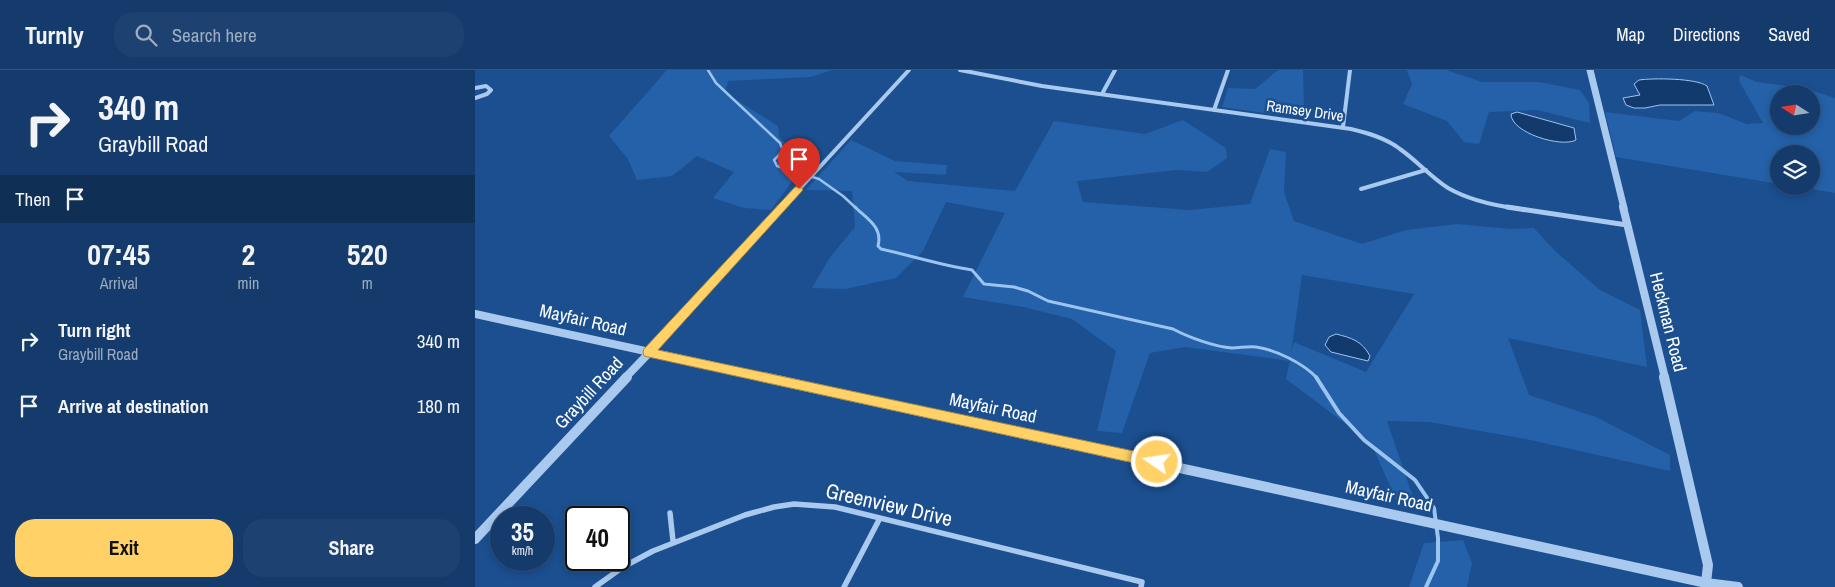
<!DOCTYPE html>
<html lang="en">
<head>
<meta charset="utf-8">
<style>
	body { margin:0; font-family:"Archivo Narrow",sans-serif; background:#1d4271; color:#f1f3f6; height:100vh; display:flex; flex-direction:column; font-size:19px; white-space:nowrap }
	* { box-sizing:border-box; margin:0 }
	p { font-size:16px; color:#9dadc1 }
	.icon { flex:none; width:28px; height:28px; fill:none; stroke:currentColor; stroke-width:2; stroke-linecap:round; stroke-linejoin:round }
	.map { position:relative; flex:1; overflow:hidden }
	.details { display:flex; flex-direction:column; background:#143b6b; width:475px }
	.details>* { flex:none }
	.guide { background:#143b6b; color:#f1f3f6; overflow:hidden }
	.needle { width:32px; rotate:282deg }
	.tools { position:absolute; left:1295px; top:15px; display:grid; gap:10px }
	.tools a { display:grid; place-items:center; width:50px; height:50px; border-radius:50%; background:#143b6b; box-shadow:0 2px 8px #0003,0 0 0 1px #33557e; font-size:25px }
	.speed { position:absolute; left:15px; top:436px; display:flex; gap:10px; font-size:25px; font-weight:700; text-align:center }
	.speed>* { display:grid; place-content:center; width:65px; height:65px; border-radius:50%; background:#143b6b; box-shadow:0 2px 8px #0003,0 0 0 1px #33557e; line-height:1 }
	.speed small { font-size:12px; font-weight:400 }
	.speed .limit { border:2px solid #111; border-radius:8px; background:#fff; color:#111 }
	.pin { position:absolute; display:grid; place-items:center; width:42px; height:42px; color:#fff; margin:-51px -21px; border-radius:50% 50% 50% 0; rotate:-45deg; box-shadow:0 0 5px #0007 }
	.pin .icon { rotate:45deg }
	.me { position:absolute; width:55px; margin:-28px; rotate:283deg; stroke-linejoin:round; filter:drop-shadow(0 0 4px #0008) }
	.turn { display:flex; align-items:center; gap:18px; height:105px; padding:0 15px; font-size:22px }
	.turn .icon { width:65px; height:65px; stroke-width:2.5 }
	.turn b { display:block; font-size:35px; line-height:42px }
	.then { display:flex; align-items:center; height:48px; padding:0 15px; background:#0003; gap:10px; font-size:19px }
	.eta { display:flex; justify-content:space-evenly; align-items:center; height:85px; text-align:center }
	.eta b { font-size:30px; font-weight:800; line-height:35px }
	.button { display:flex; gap:10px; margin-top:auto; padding:10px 15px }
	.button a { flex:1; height:58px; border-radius:20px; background:#ffd166; color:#111; font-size:20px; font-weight:800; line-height:58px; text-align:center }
	.button a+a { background:#1d4271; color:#f1f3f6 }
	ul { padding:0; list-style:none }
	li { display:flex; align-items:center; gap:15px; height:65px; padding:0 15px }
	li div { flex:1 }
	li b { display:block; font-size:19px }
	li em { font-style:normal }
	header { display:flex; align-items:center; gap:30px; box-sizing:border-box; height:70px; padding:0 25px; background:#143b6b; border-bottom:1px solid #33557e }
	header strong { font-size:24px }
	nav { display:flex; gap:28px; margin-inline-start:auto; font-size:18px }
	.search { width:350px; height:45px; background:#1d4271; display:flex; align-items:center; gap:12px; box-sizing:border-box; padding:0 18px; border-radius:20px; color:#9dadc1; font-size:19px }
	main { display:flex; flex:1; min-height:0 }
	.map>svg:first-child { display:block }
	.green { fill:#2461a8; fill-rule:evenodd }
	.water { fill:#123a6d; stroke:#9cc4f0 }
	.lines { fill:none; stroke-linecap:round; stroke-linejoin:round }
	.stream-far2 { stroke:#9cc4f0; stroke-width:2.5 }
	.stream-far1 { stroke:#9cc4f0; stroke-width:3 }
	.stream { stroke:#9cc4f0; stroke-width:4 }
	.minor-far2 { stroke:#a9c9ee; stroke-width:4 }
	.minor-far1 { stroke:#a9c9ee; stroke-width:5 }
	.minor { stroke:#a9c9ee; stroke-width:5.5 }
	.tertiary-far2 { stroke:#a9c9ee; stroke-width:7 }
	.tertiary-far1 { stroke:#a9c9ee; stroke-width:8 }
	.tertiary { stroke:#a9c9ee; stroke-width:10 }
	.route { fill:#ffd166; stroke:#a68842 }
	.labels { text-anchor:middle; stroke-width:5; stroke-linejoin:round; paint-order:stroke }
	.far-street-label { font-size:15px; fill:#fff; stroke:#1b4f8f }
	.street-label { font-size:18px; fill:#fff; stroke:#1b4f8f }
	.near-street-label { font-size:21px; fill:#fff; stroke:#1b4f8f }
</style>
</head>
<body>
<header>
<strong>Turnly</strong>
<div class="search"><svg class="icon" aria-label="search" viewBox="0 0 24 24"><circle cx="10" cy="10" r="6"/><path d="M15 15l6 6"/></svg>Search here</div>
<nav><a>Map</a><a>Directions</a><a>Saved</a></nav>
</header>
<main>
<section class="details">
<div class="guide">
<div class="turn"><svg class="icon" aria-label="right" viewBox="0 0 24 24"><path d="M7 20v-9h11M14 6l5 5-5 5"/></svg><div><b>340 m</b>Graybill Road</div></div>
<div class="then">Then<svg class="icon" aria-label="arrive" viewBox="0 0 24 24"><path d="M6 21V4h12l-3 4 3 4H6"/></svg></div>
</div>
<div class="eta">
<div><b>07:45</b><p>Arrival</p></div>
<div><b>2</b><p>min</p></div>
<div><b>520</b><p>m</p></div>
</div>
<ul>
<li><svg class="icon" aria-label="right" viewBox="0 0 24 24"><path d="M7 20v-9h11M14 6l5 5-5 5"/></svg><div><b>Turn right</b><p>Graybill Road</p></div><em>340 m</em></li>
<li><svg class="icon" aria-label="arrive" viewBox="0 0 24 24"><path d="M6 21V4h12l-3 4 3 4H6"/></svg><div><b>Arrive at destination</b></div><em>180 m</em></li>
</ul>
<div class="button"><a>Exit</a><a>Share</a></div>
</section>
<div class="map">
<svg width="1360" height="517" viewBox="0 0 1360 517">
	<rect width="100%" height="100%" fill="#1b4f8f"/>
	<!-- green -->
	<path class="green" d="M 192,0 L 357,0 L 336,7 L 253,11 L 250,23 L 303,56 L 304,67 L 330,94 L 296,140 L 269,138 L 238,128 L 259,102 L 222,86 L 197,106 L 162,110 L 153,89 L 134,66 Z
		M 803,0 L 828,0 L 829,39 L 805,45 L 747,37 L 753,18 L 780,19 Z
		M 932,0 L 971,0 L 1007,12 L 1064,12 L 1105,20 L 1114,33 L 1115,53 L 1062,40 L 1014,42 L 1004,74 L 989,72 L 972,51 L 928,34 L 937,14 Z
		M 1265,5 L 1282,12 L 1329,18 L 1360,28 L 1360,123 L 1319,116 L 1336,116 L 1336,84 L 1304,84 L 1304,114 L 1141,87 L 1130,42 L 1204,51 L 1220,41 L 1243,43 L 1272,54 L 1288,53 L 1264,11 ZM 1304,24 L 1336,24 L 1336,56 L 1304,56 Z
		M 708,50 L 751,78 L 752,88 L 732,102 L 701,100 L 602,111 L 608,132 L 715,140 L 775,134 L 795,79 L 811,82 L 809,122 L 819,151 L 887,174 L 931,160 L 982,154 L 1035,159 L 1059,158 L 1080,181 L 1125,220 L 1165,240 L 1172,297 L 1033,268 L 1054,325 L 1121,347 L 1195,385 L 1195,401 L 1051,369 L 954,352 L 912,351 L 940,433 L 923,434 L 896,373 L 811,309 L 815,291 L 710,277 L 675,283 L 647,363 L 622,361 L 641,281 L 597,249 L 548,237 L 488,227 L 530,143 L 471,132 L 448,181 L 421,208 L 370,219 L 337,218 L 355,187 L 380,157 L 377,121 L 331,120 L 376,70 L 420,91 L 472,95 L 471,105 L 419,102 L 433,111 L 540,121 L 579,51 L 670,64 ZM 827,205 L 939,224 L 891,302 L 819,272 L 816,283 Z
		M 988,470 L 997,493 L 992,517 L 934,517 L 949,473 Z"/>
	<!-- water -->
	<path class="water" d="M 1164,10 C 1178,8 1221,8 1232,16 L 1239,35 L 1185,35 L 1170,38 L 1159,38 L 1151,35 L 1148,28 L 1165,25 L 1159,14 Z
		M 1042,42 L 1099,58 L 1101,70 C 1087,78 1036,63 1036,44 Z
		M 861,264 C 877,268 887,271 895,286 L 893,291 L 856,282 L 850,275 L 854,267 Z"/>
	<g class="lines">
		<!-- stream-far2 -->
		<path class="stream-far2" d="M 233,0 L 241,13 L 305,73 L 308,81 L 299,90 L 302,96 L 344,109 L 368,126 L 381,138"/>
		<!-- stream-far1 -->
		<path class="stream-far1" d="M 380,137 C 392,149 408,157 403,176 L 406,179 C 437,186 466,195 497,200 L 509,214 L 539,217 L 553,221 L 573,231 L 698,259 C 713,267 740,277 757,278 C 765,278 773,276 781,277 C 801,280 828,293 842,308"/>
		<!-- stream -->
		<path class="stream" d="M 841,307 L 864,343 L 889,370 L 940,410 L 959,438 L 963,468 L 963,491 L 951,517"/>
		<!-- minor-far2 -->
		<path class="minor-far2" d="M 485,0 L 567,16 L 876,59 C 893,63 911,68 925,79 C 942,91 956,107 973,118 C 994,130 1017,135 1039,138
			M 0,18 L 11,16 L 16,20 L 12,24 L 0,28
			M 627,24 L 640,0
			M 739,40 L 753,0
			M 868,57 L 875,0
			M 886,119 L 951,100
			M 307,138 L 434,0"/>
		<!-- minor-far1 -->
		<path class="minor-far1" d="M 1032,137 L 1152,155
			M 174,283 L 308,137"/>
		<!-- minor -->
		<path class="minor" d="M 195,443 L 198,471
			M 120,517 L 148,497 L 178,481 L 270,445 L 299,437 L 319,434 L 360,437 L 667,512 L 666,517
			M 369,517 L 405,448"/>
		<!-- tertiary-far2 -->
		<path class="tertiary-far2" d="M 1115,0 L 1149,138"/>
		<!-- tertiary-far1 -->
		<path class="tertiary-far1" d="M 1148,137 L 1190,308
			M 0,244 L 294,308
			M 150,308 L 174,283"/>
		<!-- tertiary -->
		<path class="tertiary" d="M 288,307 L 1231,513 L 1263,517
			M 1189,307 L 1233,495 L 1231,513
			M 0,469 L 152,307"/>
	</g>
	<!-- route -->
	<path class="route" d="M 324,116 L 328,119 L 327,121 L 183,280 L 682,386 L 687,388 L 689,392 L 687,396 L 682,398 L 169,286 L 168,282 L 169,279 L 320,117 Z"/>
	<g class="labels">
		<!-- far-street labels -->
		<g class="far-street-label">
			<text transform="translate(830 41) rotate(8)" y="5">Ramsey Drive</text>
		</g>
		<!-- street labels -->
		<g class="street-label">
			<text transform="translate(108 250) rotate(13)" y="6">Mayfair Road</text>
			<text transform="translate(1193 252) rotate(76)" y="6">Heckman Road</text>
			<text transform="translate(114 323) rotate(-47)" y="6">Graybill Road</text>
			<text transform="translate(518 338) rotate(12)" y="6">Mayfair Road</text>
			<text transform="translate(914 426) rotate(13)" y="6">Mayfair Road</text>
		</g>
		<!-- near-street labels -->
		<g class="near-street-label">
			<text transform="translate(414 435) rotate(13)" y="7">Greenview Drive</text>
		</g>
	</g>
</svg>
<div class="tools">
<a><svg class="needle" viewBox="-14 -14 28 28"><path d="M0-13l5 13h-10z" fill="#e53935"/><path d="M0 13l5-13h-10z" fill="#9dadc1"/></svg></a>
<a><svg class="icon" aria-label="layers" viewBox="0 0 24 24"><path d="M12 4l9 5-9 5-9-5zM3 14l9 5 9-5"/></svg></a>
</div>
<div class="speed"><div>35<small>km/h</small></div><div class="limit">40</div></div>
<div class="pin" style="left:324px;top:119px;background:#d93025"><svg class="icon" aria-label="arrive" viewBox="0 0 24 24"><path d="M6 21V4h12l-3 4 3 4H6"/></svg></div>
<svg class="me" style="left:682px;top:392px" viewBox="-20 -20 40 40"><circle r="17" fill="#ffd166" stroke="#fff" stroke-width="3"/><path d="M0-11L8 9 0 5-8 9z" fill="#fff"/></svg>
</div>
</main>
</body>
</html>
